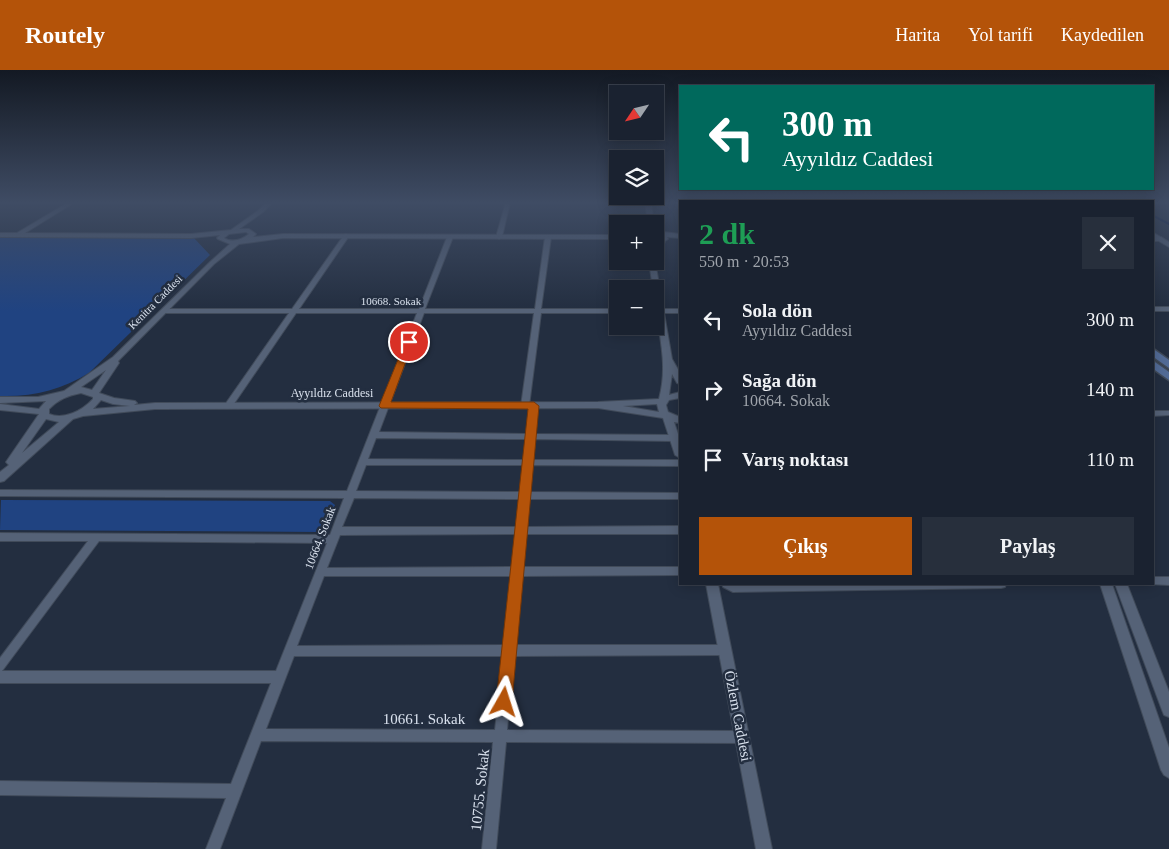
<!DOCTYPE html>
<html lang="tr">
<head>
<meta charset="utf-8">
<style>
	body { margin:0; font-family:Georgia,serif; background:#272f3c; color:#f1f3f6; height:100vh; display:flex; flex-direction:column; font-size:19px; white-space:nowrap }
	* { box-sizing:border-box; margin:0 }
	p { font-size:16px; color:#9fa4ab }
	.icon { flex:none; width:28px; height:28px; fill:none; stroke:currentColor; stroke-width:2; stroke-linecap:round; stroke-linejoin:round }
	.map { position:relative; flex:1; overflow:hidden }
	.drawer { position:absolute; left:679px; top:130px; width:475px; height:385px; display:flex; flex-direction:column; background:#1a2230; border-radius:0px; box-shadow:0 2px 12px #0003,0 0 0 1px #383f4c }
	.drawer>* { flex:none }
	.banner { position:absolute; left:679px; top:15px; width:475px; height:105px; border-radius:0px; box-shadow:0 2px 12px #0003,0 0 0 1px #383f4c; background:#00695c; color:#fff; overflow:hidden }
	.needle { width:32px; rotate:235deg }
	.controls { position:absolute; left:609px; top:15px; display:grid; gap:10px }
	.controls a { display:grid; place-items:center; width:55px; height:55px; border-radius:0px; background:#1a2230; box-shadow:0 2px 12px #0003,0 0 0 1px #383f4c; font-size:25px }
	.pin { position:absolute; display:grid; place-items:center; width:42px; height:42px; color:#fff; margin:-21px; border:2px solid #fff; border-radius:50%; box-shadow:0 1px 5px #0007 }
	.me { position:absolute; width:55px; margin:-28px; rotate:6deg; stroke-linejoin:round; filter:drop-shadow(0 0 4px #0008) }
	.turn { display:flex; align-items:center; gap:18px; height:105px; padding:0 20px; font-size:22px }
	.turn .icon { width:65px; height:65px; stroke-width:2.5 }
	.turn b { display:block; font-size:35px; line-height:42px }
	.round { display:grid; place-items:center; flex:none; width:52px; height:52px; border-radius:0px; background:#272f3c }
	.head { display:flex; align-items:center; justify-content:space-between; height:85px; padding:0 20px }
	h1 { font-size:30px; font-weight:700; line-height:38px; color:#1e9e55 }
	.primary-button { display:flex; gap:10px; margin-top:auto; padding:10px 20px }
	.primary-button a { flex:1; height:58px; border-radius:0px; background:#b45309; color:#fff; font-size:20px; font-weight:700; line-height:58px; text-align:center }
	.primary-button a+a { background:#272f3c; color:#f1f3f6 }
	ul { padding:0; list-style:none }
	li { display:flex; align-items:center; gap:15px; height:70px; padding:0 20px }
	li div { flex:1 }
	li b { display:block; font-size:19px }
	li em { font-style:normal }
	header { display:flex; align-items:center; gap:30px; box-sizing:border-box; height:70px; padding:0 25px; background:#b45309; color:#fff }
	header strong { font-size:24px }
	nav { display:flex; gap:28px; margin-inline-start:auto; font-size:18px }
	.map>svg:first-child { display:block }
	.green { fill:#204381 }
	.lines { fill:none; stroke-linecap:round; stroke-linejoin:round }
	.stream { stroke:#001341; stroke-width:2 }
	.minor-casing { stroke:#414b5a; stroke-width:2 }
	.tertiary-casing { stroke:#414b5a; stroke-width:2 }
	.secondary-casing { stroke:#414b5a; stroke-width:3 }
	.minor { fill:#556277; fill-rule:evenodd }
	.tertiary { fill:#556277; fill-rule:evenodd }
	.secondary { fill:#526b96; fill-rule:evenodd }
	.route { fill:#b45309; stroke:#753606 }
	.labels { text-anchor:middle; stroke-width:5; stroke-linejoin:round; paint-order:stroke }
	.far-street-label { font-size:11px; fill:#d9e1ed; stroke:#232e40 }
	.street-label { font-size:12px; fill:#d9e1ed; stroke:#232e40 }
	.near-street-label { font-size:15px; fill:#d9e1ed; stroke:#232e40 }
</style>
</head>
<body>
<header>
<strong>Routely</strong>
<nav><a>Harita</a><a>Yol tarifi</a><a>Kaydedilen</a></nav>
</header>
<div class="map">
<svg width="1169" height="779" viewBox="0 0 1169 779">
	<rect width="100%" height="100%" fill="#232e40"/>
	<!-- green -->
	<path class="green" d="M 0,167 L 194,168 L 210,185 L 89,303 C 61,320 33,327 0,326 Z
		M 1,430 L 330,431 L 335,435 L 327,458 L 318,462 L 0,460 Z"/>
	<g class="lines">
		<!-- stream -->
		<path class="stream" d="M 1152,145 L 1169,154"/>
		<defs>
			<path id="minor" d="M 506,132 L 510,132 L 502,167 L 499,169 L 496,167 Z
				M 346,164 L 349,166 L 299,239 L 419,239 L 447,167 L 450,165 L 453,167 L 425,239 L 535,239 L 545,167 L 548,165 L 551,167 L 541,239 L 618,239 L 618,243 L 541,243 L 529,336 L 525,338 L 521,336 L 534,243 L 424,243 L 379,362 L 527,364 L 530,335 L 534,333 L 538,335 L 535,364 L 674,365 L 678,368 L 674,371 L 535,369 L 533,390 L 680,390 L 680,396 L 532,395 L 530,422 L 680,423 L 680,429 L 529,429 L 527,457 L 680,456 L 680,464 L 526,464 L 523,497 L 680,497 L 680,505 L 522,506 L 515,575 L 725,575 L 729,576 L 731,580 L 729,584 L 725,585 L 514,586 L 507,660 L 742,661 L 747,663 L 748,667 L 747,671 L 742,673 L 506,672 L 496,779 L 482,779 L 493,672 L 261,671 L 220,779 L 206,779 L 226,728 L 0,725 L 0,711 L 231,714 L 271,613 L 0,613 L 0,588 L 88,471 L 0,471 L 0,463 L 330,465 L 344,428 L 0,426 L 0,420 L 347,421 L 417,243 L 296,243 L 231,338 L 228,338 L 224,336 L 289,243 L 164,243 L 161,241 L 164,239 L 292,239 L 344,165 ZM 376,368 L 526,369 L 524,390 L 368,389 ZM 366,395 L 523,395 L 521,422 L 356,421 ZM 354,428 L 520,429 L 517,457 L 342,457 ZM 516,464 L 512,497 L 327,498 L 340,465 ZM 99,471 L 327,473 L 276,601 L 2,601 ZM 324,506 L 511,506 L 504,575 L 297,576 ZM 294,586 L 503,586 L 495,660 L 266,659 Z
				M 1152,167 L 1161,167 L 1164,169 L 1161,171 L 1152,171 Z
				M 1152,237 L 1169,237 L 1169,241 L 1152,241 Z
				M 655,239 L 680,239 L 680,243 L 655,243 Z
				M 1152,341 L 1169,341 L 1169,345 L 1152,346 Z
				M 1152,507 L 1169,507 L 1169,515 L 1148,514 L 1152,514 Z
				M 722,514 L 1006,514 L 1005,517 L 1001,518 L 733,522 L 723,517 Z"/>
			<path id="tertiary" d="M 69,132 L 75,132 L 25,163 L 191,164 L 231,160 L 259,140 L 267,132 L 273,132 L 263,142 L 239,159 L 249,159 L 256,164 L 253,167 L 283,164 L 618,165 L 618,169 L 283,168 L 239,174 L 214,194 L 118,291 L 119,293 L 99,323 L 114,328 L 135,331 L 137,333 L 134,335 L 155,333 L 598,332 L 659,329 C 670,288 655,258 655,219 L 653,219 L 649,191 L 655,191 L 655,182 L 658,173 L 655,174 L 655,170 L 661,168 L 655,165 L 655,161 L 680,164 L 680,168 L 667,167 L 668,169 L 665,171 L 656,197 L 672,289 L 680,303 L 680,314 L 677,313 L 672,304 L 669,325 L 680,322 L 680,328 L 669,330 L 666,335 L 668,342 L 680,347 L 680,353 L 674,352 L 680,370 L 680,388 L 675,385 L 663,348 L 598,338 L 155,339 L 83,346 L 73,349 L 4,411 L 0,412 L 0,402 L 9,395 L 6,392 L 39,344 L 0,340 L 0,334 L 39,339 L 46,331 L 0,333 L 0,327 L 38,327 L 64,321 L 113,287 L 210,192 L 230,174 L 218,169 L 217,168 L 220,165 L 191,168 L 0,167 L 0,163 L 17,163 ZM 246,162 L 249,164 C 241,170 233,173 224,168 L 229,164 ZM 106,300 L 92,320 L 81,317 ZM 81,323 L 93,327 L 93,329 C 82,341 64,350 49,344 L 49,339 C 59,329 67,326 81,323 ZM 101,330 L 113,334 L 130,336 L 93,339 ZM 657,334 L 659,342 L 623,336 ZM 46,349 L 59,352 L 22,383 Z
				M 645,132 L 651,132 L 654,154 L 648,154 Z
				M 1152,162 L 1169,172 L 1169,177 L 1152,167 Z
				M 706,514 L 718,514 L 772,779 L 756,779 Z
				M 1100,514 L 1112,514 L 1169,678 L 1169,708 L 1164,705 L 1161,700 Z
				M 1115,514 L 1127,514 L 1169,622 L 1169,647 L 1164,645 L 1162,640 Z"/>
			<path id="secondary" d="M 1152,278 L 1169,290 L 1169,298 L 1152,286 Z
				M 1152,290 L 1169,302 L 1169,310 L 1152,298 Z"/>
		</defs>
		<!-- minor casing -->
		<use href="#minor" class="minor-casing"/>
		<!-- tertiary casing -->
		<use href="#tertiary" class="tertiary-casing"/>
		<!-- secondary casing -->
		<use href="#secondary" class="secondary-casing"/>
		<!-- minor -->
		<use href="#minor" class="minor"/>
		<!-- tertiary -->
		<use href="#tertiary" class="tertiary"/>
		<!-- secondary -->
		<use href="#secondary" class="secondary"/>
	</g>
	<!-- sky -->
	<linearGradient id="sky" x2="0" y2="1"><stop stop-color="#131923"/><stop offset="0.55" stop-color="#3f4c64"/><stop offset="1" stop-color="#3f4c64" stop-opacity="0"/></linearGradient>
	<rect width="1169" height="241" fill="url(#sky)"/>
	<!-- route -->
	<path class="route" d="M 406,270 L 412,270 L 413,272 L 391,332 L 534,332 L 539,336 L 512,632 L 509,637 L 504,639 L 498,637 L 496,632 L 528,339 L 381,338 L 379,336 Z"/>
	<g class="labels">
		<!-- far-street labels -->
		<g class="far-street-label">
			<text x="391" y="235">10668. Sokak</text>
			<text transform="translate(155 232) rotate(-45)" y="4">Kenitra Caddesi</text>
		</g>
		<!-- street labels -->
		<g class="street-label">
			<text x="332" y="327">Ayyıldız Caddesi</text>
			<text transform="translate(320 468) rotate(-69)" y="4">10664. Sokak</text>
		</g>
		<!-- near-street labels -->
		<g class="near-street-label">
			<text transform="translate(738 646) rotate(79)" y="5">Özlem Caddesi</text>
			<text x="424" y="654">10661. Sokak</text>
			<text transform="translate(480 720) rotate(-84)" y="5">10755. Sokak</text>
		</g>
	</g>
</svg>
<div class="controls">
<a><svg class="needle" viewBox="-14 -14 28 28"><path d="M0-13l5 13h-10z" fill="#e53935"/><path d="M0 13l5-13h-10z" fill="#9fa4ab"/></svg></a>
<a><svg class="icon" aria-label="layers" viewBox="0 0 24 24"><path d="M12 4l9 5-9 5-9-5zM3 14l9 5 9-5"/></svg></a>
<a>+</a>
<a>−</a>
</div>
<div class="pin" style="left:409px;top:272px;background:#d93025"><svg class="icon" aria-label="arrive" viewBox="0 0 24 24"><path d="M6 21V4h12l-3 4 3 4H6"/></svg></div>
<svg class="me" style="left:504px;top:632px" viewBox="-20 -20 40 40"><path d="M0-17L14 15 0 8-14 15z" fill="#b45309" stroke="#fff" stroke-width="4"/></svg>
<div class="banner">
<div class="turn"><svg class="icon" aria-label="left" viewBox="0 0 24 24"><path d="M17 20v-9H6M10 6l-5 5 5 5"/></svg><div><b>300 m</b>Ayyıldız Caddesi</div></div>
</div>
<section class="drawer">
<div class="head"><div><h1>2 dk</h1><p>550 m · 20:53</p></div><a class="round"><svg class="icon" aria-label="close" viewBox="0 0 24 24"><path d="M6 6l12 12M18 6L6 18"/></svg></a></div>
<ul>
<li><svg class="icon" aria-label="left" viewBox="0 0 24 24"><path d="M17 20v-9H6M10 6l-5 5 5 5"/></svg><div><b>Sola dön</b><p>Ayyıldız Caddesi</p></div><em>300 m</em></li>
<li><svg class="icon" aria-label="right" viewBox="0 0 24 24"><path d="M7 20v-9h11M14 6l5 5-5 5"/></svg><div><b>Sağa dön</b><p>10664. Sokak</p></div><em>140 m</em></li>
<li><svg class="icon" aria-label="arrive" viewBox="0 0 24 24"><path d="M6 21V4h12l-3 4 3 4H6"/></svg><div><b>Varış noktası</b></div><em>110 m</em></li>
</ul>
<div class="primary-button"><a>Çıkış</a><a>Paylaş</a></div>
</section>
</div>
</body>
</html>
